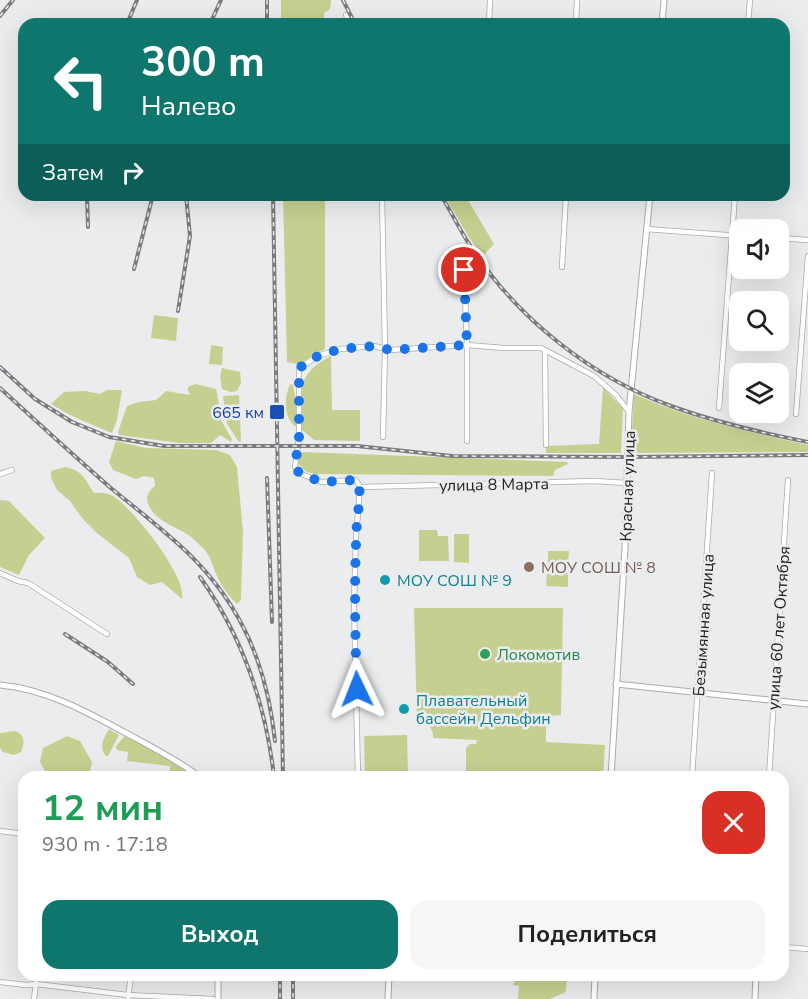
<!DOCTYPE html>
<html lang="ru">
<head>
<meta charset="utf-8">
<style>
	body { margin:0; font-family:"Nunito Sans",sans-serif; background:#f6f6f6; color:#222; height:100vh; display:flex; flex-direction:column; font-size:22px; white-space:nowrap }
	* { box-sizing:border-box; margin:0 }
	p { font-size:20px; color:#767676 }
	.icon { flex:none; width:33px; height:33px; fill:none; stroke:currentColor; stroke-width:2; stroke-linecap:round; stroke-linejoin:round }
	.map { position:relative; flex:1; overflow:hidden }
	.sheet { position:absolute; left:18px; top:771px; width:771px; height:210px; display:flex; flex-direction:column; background:#fff; border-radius:18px; box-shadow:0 6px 24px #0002 }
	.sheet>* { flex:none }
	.guide { position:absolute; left:18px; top:18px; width:772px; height:183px; border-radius:18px; box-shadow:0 6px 24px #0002; background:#0f766e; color:#fff; overflow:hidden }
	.tools { position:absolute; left:729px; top:219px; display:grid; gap:12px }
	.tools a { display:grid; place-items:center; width:60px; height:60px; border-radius:12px; background:#fff; box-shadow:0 6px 24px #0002; font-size:30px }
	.pin { position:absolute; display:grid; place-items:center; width:51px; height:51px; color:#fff; margin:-26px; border:3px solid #fff; border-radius:50%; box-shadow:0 2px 6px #0007 }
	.me { position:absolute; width:66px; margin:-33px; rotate:358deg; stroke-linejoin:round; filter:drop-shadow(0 0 4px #0008) }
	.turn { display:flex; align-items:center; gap:21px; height:126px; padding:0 24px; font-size:27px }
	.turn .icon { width:78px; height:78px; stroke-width:2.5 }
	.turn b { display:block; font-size:42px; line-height:51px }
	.then { display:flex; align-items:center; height:57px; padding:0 24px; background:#0003; gap:12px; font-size:22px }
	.round { display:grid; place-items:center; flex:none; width:63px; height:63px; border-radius:18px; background:#f6f6f6 }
	.summary { display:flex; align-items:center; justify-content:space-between; height:102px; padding:0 24px }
	h1 { font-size:36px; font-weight:700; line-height:45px; color:#1e9e55 }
	.action { display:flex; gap:12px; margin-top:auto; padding:12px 24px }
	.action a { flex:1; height:69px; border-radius:18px; background:#0f766e; color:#fff; font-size:24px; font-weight:700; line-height:69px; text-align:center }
	.action a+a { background:#f6f6f6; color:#222 }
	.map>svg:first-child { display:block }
	.green { fill:#c7cf90 }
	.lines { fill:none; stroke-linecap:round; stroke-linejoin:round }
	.minor-casing { stroke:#aaabad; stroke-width:6 }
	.tertiary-casing { stroke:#aaabad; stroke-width:7 }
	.minor { stroke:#fff; stroke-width:4.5 }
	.tertiary { stroke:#fff; stroke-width:5 }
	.rail-casing { stroke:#7a7b7d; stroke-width:4 }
	.rail { stroke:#eaecee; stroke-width:1.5; stroke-dasharray:4.5; stroke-linecap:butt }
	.route { stroke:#1a73e8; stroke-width:10; stroke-dasharray:0 18 }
	.transit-dot { fill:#1a4fb4; stroke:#eaecee; stroke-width:2 }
	.education-dot { fill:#8d6e63; stroke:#eaecee; stroke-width:2 }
	.culture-dot { fill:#0f9aa8; stroke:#eaecee; stroke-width:2 }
	.leisure-dot { fill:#2e9e5b; stroke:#eaecee; stroke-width:2 }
	.labels { text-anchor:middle; stroke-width:5; stroke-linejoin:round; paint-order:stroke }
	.transit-label { font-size:16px; fill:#164399; stroke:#eaecee; text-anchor:end }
	.street-label { font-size:16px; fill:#222223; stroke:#eaecee }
	.education-label { font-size:16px; fill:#785e54; stroke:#eaecee; text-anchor:start }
	.culture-label { font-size:16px; fill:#0d838f; stroke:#eaecee; text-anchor:start }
	.leisure-label { font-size:16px; fill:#27864d; stroke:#eaecee; text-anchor:start }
</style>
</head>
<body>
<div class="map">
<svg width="808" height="999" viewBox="0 0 808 999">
	<rect width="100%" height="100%" fill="#eaecee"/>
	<!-- green -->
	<path class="green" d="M 281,0 L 331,0 L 330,9 L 324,13 L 324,24 L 281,24 Z
		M 283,195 L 325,195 L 325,349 L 299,364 L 287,362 Z
		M 444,195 L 465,195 L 494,244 L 483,256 L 470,239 Z
		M 154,315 L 178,318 L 176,341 L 151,338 Z
		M 211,345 L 223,347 L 222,365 L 209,364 Z
		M 331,356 L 332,410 L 360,410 L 360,441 L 314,440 L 301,429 C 301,393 294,375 331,356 Z
		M 222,368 L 240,372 L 241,383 L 237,391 L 231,392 L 222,389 L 220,377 Z
		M 195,384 L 216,389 L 219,404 L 218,415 L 232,439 L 231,442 L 220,435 L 211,443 L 179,443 L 119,435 L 118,432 L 127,406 L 139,402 L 156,400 L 166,391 L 190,395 L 188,390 L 188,387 Z
		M 290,384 L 293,385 L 296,401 L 296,427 C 283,417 284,398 290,384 Z
		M 603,387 L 623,409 L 621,453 L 546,453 L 546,446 L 599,444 Z
		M 107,390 L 122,390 L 117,420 L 112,433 C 91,424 71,417 51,404 L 64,392 L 85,391 L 100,394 Z
		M 634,394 C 689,419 749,432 808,445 L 808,452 L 631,453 Z
		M 239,395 L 241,441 L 239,442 L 227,424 L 223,396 Z
		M 116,441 L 146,448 L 216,450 L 230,455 L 237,467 L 243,532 L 241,600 L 237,604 C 228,596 221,585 216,574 C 212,564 211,557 204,549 C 199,545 195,540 190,536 C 177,527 157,522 149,506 C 145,497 148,491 155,486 L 154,478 L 144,476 L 136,479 L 113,470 L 109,462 Z
		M 303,452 L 567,462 L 568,464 L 555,470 L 553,476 L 314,474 L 305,471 L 298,463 L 299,455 Z
		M 65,467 C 82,470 85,479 94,493 C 102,492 110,493 116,498 C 135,512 187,576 182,599 L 162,582 L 150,585 L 137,577 L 129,558 L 97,533 L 82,518 L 70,501 L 57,490 L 51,478 L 51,471 Z
		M 0,500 L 9,501 L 45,538 L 29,555 L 19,575 L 0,567 Z
		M 419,530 L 437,530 L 438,536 L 448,536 L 449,561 L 419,561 Z
		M 454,534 L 469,534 L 469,563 L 454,562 Z
		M 548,551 L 569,551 L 568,565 L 548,564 Z
		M 547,572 L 568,573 L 568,587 L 546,586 Z
		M 414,608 L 563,608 L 561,715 L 546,716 L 546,742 L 605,745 L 603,777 L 466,777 L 466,748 L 470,744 L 476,744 L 477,740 L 433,738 C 434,728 427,722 417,721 Z
		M 109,729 L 119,735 L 108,756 L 106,756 C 98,747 104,738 109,729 Z
		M 15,731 C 25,734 25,743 21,752 L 14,755 L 3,752 L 0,748 L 0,733 Z
		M 407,735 L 408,777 L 365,777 L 364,736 Z
		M 67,736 L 80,741 L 92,762 L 89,777 L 48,777 L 40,762 L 43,748 Z
		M 125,736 L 186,769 L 182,777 L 170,776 L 170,766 L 127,761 L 128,752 L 117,750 L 116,746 Z
		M 518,975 L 567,975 L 566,992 L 550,999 L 518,999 L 519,986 L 513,985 Z"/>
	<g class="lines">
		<defs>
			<path id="minor" d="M 346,15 L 350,24
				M 489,24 L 490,0
				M 576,24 L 577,0
				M 748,24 L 750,0
				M 382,195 L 385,349 L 383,437
				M 646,229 L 740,236
				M 778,238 L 808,240
				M 562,267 L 566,195
				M 464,270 L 467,345 L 467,441
				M 545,350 L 546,445
				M 719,408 L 735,195
				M 796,414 L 808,256
				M 0,474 L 12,470
				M 360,487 L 356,480 L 321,482 L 299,473 L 295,467 L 299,438 L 299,368 L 318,356 L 340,349 L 374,346 L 390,350 L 467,345 L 504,348 L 541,348 L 594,376 L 616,395 L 629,412
				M 360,487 L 594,481 L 627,483
				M 0,573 L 18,581 L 28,583 L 107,634
				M 358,777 L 354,602 L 356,537 L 360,487
				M 692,777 L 712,473
				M 769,777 L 788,480
				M 0,831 L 24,834
				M 783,947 L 808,949
				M 0,982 L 26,985 L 36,984 L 128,995 L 213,999
				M 34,999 L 37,975
				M 128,999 L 131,975"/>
			<path id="tertiary" d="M 662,24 L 664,0
				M 616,684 L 808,704
				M 0,685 C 45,689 85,711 124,732 C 150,746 176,759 200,777
				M 611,777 L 625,548 L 629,412 L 650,195
				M 218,975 L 218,999
				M 388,999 L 389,975
				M 594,999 L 595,975
				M 755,999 L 756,975"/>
		</defs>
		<!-- minor casing -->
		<use href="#minor" class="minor-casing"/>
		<!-- tertiary casing -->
		<use href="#tertiary" class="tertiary-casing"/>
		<!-- minor -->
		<use href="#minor" class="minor"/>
		<!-- tertiary -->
		<use href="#tertiary" class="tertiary"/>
		<defs>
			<path id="rail" d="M 267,0 L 267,24
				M 343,0 L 355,24
				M 0,16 L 13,0
				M 127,24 L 137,0
				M 210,24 L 221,0
				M 87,195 L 88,227
				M 273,195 L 283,777
				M 441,195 C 451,212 460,230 471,247 C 517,318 591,377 671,406 C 715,422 762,433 808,442
				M 134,269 L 153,195
				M 178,311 L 190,236 L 186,195
				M 0,367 L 35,399 L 72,422 L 109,437 L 164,446 L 357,446 L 452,456 L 627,457 L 808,455
				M 0,388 C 37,422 74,456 112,489 C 138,510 165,531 189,554 C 243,607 267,667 275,741
				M 267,478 L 272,622
				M 200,577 C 242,636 266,705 274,777
				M 65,634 L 108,662 L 133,684
				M 280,975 L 280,999
				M 293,975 L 293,999"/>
		</defs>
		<!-- rail casing -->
		<use href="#rail" class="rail-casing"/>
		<!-- rail -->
		<use href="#rail" class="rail"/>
	</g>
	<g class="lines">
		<!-- route -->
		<path class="route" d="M 357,689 C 355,633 354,577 357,521 C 358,508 363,491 356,480 L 321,482 L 299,473 L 295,466 L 299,438 L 299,368 L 318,356 L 340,349 L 374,346 L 390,350 L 467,345 L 464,270"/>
	</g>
	<!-- markers -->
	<rect class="transit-dot" x="269" y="404" width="16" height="16" rx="3"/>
	<circle class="education-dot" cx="529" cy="567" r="6"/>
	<g class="culture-dot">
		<circle cx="385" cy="580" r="6"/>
		<circle cx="404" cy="709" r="6"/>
	</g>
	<circle class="leisure-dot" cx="485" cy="654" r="6"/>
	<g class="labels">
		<!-- transit labels -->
		<g class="transit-label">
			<text x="264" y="418">665 км</text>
		</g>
		<!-- street labels -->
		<g class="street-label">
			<text transform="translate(494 484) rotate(-1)" y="6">улица 8 Марта</text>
			<text transform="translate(627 486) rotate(-88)" y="6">Красная улица</text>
			<text transform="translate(703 625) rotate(-86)" y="6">Безымянная улица</text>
			<text transform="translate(778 628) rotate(-86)" y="6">улица 60 лет Октября</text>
		</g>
		<!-- education labels -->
		<g class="education-label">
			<text x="541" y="573">МОУ СОШ № 8</text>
		</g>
		<!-- culture labels -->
		<g class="culture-label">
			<text x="397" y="586">МОУ СОШ № 9</text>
			<text x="416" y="706">Плавательный<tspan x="416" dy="18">бассейн Дельфин</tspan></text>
		</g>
		<!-- leisure labels -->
		<g class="leisure-label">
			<text x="497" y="660">Локомотив</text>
		</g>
	</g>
</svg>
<div class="tools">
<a><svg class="icon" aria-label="sound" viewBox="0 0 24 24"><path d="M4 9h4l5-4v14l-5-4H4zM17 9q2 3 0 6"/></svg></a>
<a><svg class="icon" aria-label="search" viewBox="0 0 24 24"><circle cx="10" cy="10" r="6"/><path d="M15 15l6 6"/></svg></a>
<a><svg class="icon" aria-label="layers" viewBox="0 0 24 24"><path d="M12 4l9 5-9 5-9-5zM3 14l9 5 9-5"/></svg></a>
</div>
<div class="pin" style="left:464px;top:270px;background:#d93025"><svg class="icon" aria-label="arrive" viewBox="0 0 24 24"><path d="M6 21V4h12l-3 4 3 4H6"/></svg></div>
<svg class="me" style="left:357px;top:689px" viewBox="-20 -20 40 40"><path d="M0-17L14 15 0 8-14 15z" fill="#1a73e8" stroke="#fff" stroke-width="4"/></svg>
<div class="guide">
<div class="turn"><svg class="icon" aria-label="left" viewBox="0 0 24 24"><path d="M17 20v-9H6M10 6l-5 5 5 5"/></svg><div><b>300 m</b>Налево</div></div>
<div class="then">Затем<svg class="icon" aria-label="right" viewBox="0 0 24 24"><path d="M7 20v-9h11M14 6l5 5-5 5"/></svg></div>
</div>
<section class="sheet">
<div class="summary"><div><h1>12 мин</h1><p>930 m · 17:18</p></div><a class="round" style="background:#d93025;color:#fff"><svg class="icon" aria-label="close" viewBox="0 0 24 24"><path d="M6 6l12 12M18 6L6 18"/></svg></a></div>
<div class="action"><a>Выход</a><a>Поделиться</a></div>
</section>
</div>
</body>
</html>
